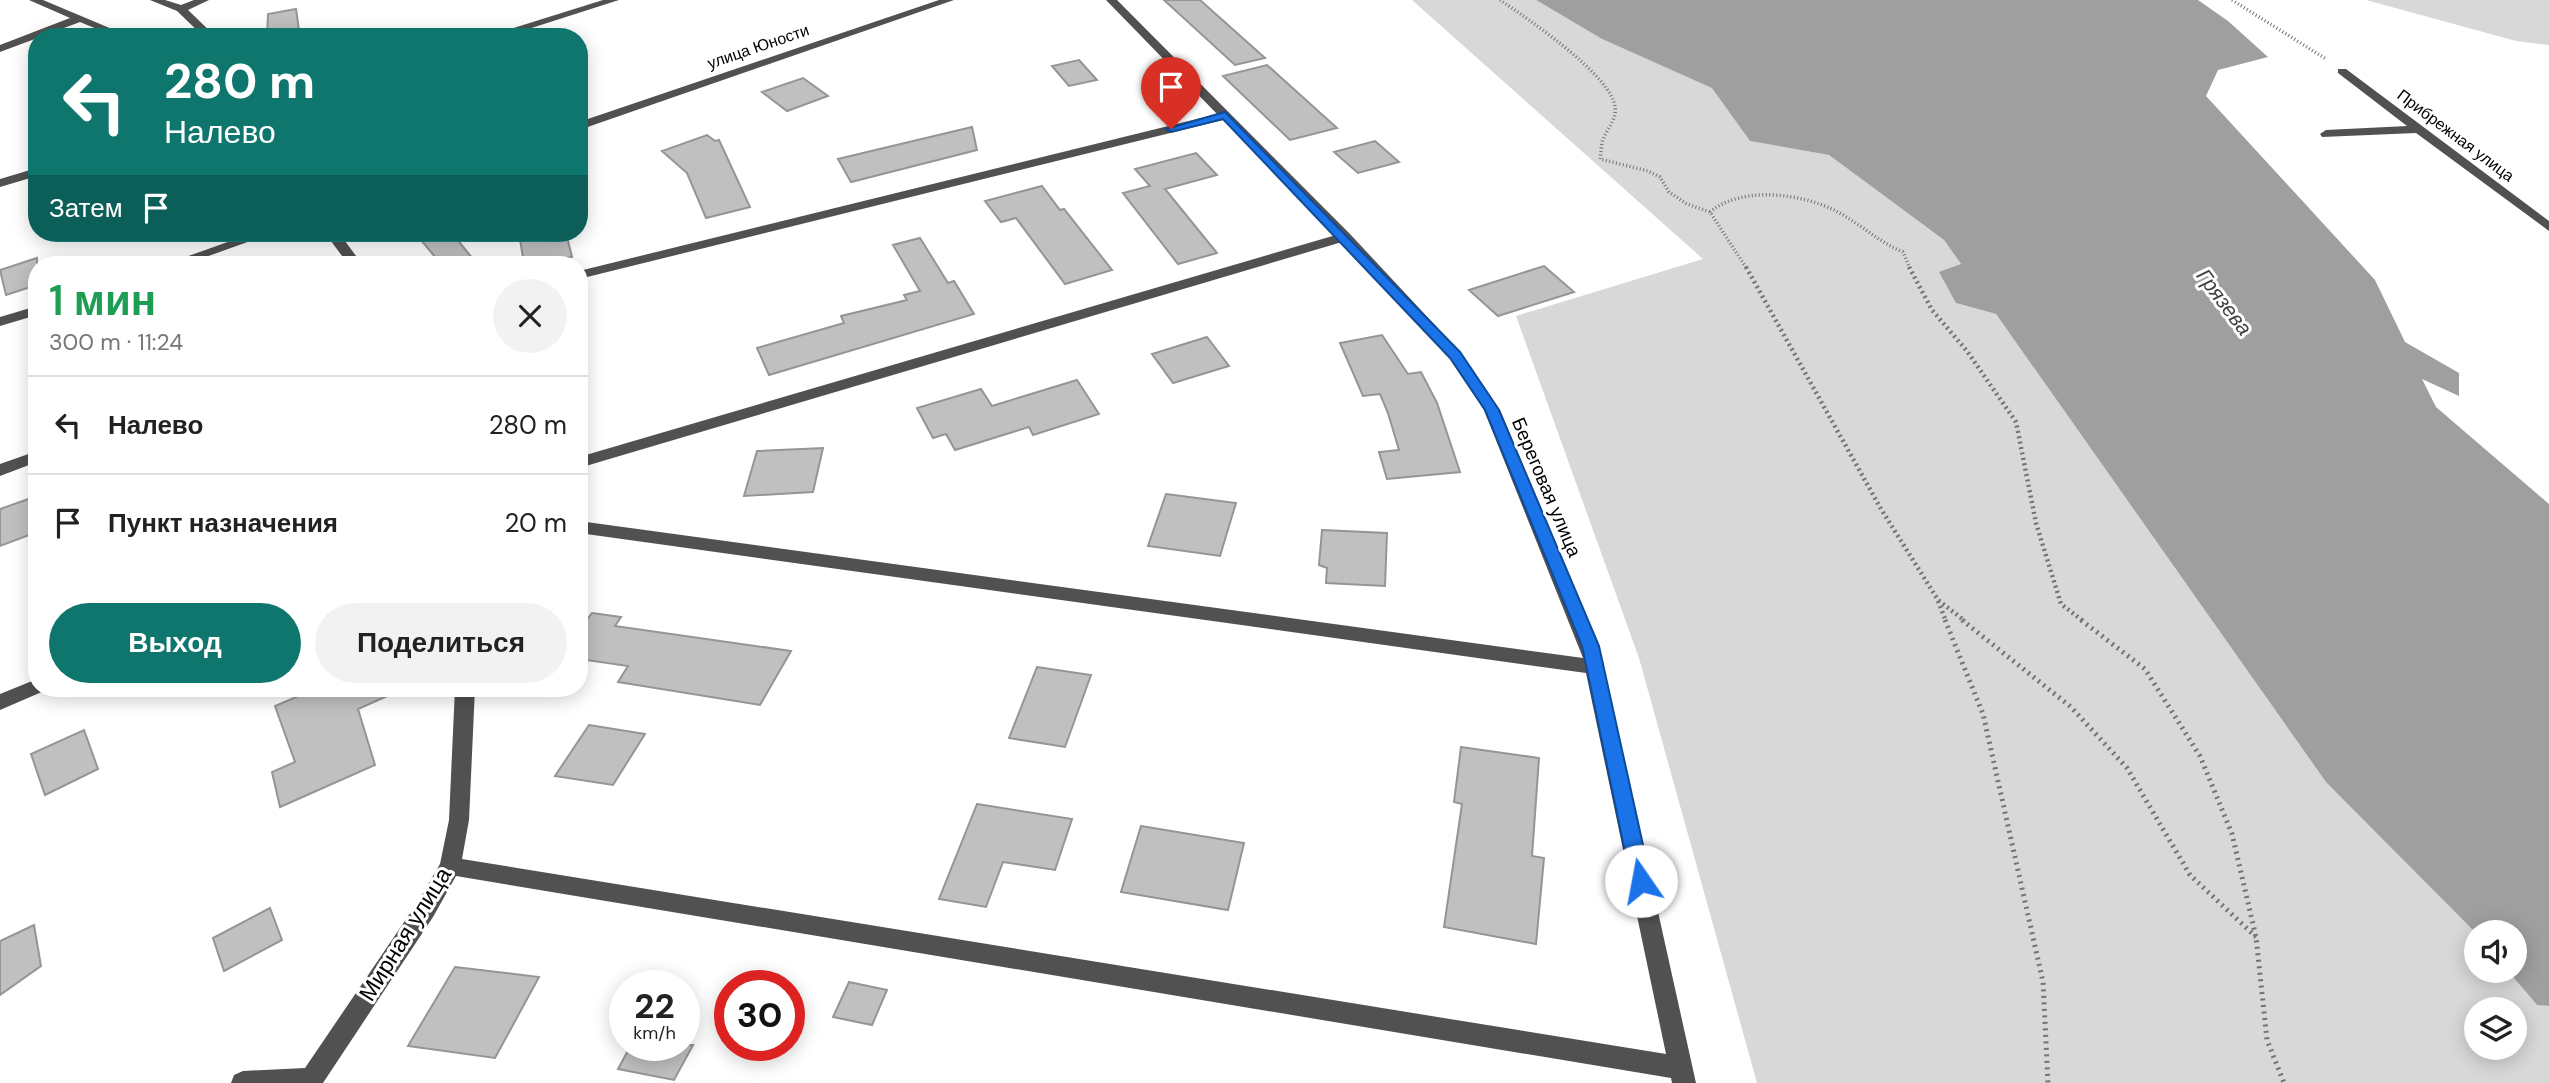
<!DOCTYPE html>
<html lang="ru">
<head>
<meta charset="utf-8">
<style>
	body { margin:0; font-family:"DM Sans",sans-serif; background:#f2f2f2; color:#222; height:100vh; display:flex; flex-direction:column; font-size:26px; white-space:nowrap }
	* { box-sizing:border-box; margin:0 }
	p { font-size:23px; color:#767676 }
	.icon { flex:none; width:38px; height:38px; fill:none; stroke:currentColor; stroke-width:2; stroke-linecap:round; stroke-linejoin:round }
	.map { position:relative; flex:1; overflow:hidden }
	.drawer { position:absolute; left:28px; top:256px; width:560px; height:441px; display:flex; flex-direction:column; background:#fff; border-radius:28px; box-shadow:0 4px 18px #0003 }
	.drawer>* { flex:none }
	.top-card { position:absolute; left:28px; top:28px; width:560px; height:214px; border-radius:28px; box-shadow:0 4px 18px #0003; background:#0f766e; color:#fff; overflow:hidden }
	.fabs { position:absolute; left:2464px; top:920px; display:grid; gap:14px }
	.fabs a { display:grid; place-items:center; width:63px; height:63px; border-radius:50%; background:#fff; box-shadow:0 4px 18px #0003; font-size:35px }
	.speed { position:absolute; left:609px; top:970px; display:flex; gap:14px; font-size:35px; font-weight:700; text-align:center }
	.speed>* { display:grid; place-content:center; width:91px; height:91px; border-radius:50%; background:#fff; box-shadow:0 4px 18px #0003; line-height:1 }
	.speed small { font-size:18px; font-weight:400 }
	.speed .limit { border:10px solid #d22; background:#fff; color:#111 }
	.pin { position:absolute; display:grid; place-items:center; width:60px; height:60px; color:#fff; margin:-72px -30px; border-radius:50% 50% 50% 0; rotate:-45deg; box-shadow:0 0 7px #0007 }
	.pin .icon { rotate:45deg }
	.me { position:absolute; width:77px; margin:-38px; rotate:348deg; stroke-linejoin:round; filter:drop-shadow(0 0 5px #0008) }
	.turn { display:flex; align-items:center; gap:24px; height:147px; padding:0 21px; font-size:32px }
	.turn .icon { width:91px; height:91px; stroke-width:2.5 }
	.turn b { display:block; font-size:49px; line-height:60px }
	.then { display:flex; align-items:center; height:66px; padding:0 21px; background:#0003; gap:14px; font-size:26px }
	.round { display:grid; place-items:center; flex:none; width:74px; height:74px; border-radius:37px; background:#f2f2f2 }
	.head { display:flex; align-items:center; justify-content:space-between; height:119px; padding:0 21px }
	h1 { font-size:42px; font-weight:600; line-height:52px; color:#1e9e55 }
	.cta { display:flex; gap:14px; margin-top:auto; padding:14px 21px }
	.cta a { flex:1; height:80px; border-radius:42px; background:#0f766e; color:#fff; font-size:28px; font-weight:600; line-height:80px; text-align:center }
	.cta a+a { background:#f2f2f2; color:#222 }
	ul { padding:0; list-style:none }
	li { display:flex; align-items:center; gap:21px; height:98px; padding:0 21px; border-top:2px solid #e0e0e0 }
	li div { flex:1 }
	li b { display:block; font-size:26px }
	li em { font-style:normal }
	.map>svg:first-child { display:block }
	.green { fill:#d8d8d8; fill-rule:evenodd }
	.water { fill:#9f9f9f }
	.building { fill:#c0c0c0; stroke:#959595; stroke-width:2 }
	.lines { fill:none; stroke-linecap:round; stroke-linejoin:round }
	.path-far2 { stroke:#737373; stroke-width:3.5; stroke-dasharray:1 2.5; stroke-linecap:butt }
	.path-far1 { stroke:#737373; stroke-width:4.5; stroke-dasharray:2 3.5; stroke-linecap:butt }
	.path { stroke:#737373; stroke-width:5; stroke-dasharray:2 4.5; stroke-linecap:butt }
	.minor { fill:#515151; fill-rule:evenodd }
	.route { fill:#1a73e8; stroke:#114b97; stroke-width:2 }
	.labels { text-anchor:middle; stroke-width:6; stroke-linejoin:round; paint-order:stroke }
	.far-street-label { font-size:16px; fill:#000; stroke:#fff }
	.street-label { font-size:19px; fill:#000; stroke:#fff }
	.water-label { font-size:21px; font-style:italic; fill:#404040; stroke:#fff }
	.near-street-label { font-size:23px; fill:#000; stroke:#fff }
</style>
</head>
<body>
<div class="map">
<svg width="2549" height="1083" viewBox="0 0 2549 1083">
	<rect width="100%" height="100%" fill="#fff"/>
	<!-- green -->
	<path class="green" d="M 1412,0 L 1536,0 L 1602,39 L 1713,88 L 1750,141 L 1829,155 L 1944,240 L 1961,264 L 1956,303 L 1996,314 L 2183,579 L 2476,933 L 2476,971 L 2508,971 L 2537,1005 L 2549,1006 L 2549,1083 L 1757,1083 L 1639,658 L 1516,316 L 1703,259 ZM 2476,1010 L 2515,1010 L 2515,1048 L 2476,1048 Z
		M 2366,0 L 2549,0 L 2549,45 L 2516,41 Z"/>
	<!-- water -->
	<path class="water" d="M 1536,0 L 2198,0 L 2228,21 L 2268,57 L 2218,70 L 2206,96 L 2375,280 L 2405,342 L 2459,373 L 2459,396 L 2422,379 L 2436,407 L 2549,504 L 2549,1006 L 2537,1005 L 2508,971 L 2515,971 L 2515,933 L 2476,933 L 2326,782 L 1996,314 L 1956,303 L 1939,272 L 1961,264 L 1944,240 L 1829,155 L 1750,141 L 1712,88 L 1602,39 Z"/>
	<!-- building -->
	<path class="building" d="M 1164,0 L 1200,0 L 1265,58 L 1235,65 Z
		M 296,9 L 300,37 L 267,37 L 268,14 Z
		M 1079,60 L 1097,80 L 1069,86 L 1052,66 Z
		M 1267,65 L 1337,128 L 1290,140 L 1223,76 Z
		M 803,78 L 828,96 L 787,111 L 762,92 Z
		M 972,127 L 977,150 L 851,182 L 838,159 Z
		M 707,135 L 715,141 L 719,140 L 750,207 L 706,218 L 687,173 L 662,151 Z
		M 1375,141 L 1399,162 L 1358,173 L 1334,152 Z
		M 1196,153 L 1217,175 L 1165,189 L 1217,253 L 1178,264 L 1123,193 L 1150,186 L 1135,169 Z
		M 1042,186 L 1060,210 L 1064,209 L 1112,270 L 1065,284 L 1016,218 L 1001,222 L 985,201 Z
		M 415,233 L 452,233 L 477,264 L 441,264 Z
		M 519,233 L 566,233 L 572,257 L 524,264 Z
		M 920,238 L 948,283 L 954,281 L 974,314 L 769,375 L 757,348 L 844,323 L 841,316 L 907,300 L 904,295 L 920,291 L 893,245 Z
		M 37,258 L 37,285 L 6,295 L 0,270 Z
		M 1544,266 L 1574,292 L 1498,316 L 1469,290 Z
		M 1382,335 L 1408,374 L 1421,372 L 1437,403 L 1460,472 L 1387,479 L 1379,452 L 1399,450 L 1388,413 L 1380,394 L 1363,396 L 1340,343 Z
		M 1207,337 L 1229,366 L 1173,383 L 1152,354 Z
		M 1077,380 L 1099,414 L 1033,435 L 1029,427 L 955,450 L 946,434 L 933,438 L 917,408 L 981,389 L 992,406 Z
		M 823,448 L 813,492 L 744,496 L 757,451 Z
		M 1166,494 L 1236,503 L 1220,556 L 1148,546 Z
		M 37,496 L 37,532 L 0,546 L 0,509 Z
		M 1322,530 L 1387,533 L 1385,586 L 1326,583 L 1327,568 L 1319,565 Z
		M 592,613 L 621,617 L 615,626 L 791,651 L 760,705 L 618,682 L 628,666 L 579,659 L 579,630 Z
		M 1037,667 L 1091,675 L 1065,747 L 1009,738 Z
		M 317,688 L 405,688 L 358,709 L 375,765 L 280,807 L 272,772 L 295,762 L 275,706 Z
		M 589,725 L 645,734 L 613,785 L 555,776 Z
		M 84,730 L 98,769 L 45,795 L 31,754 Z
		M 1461,747 L 1539,758 L 1532,856 L 1544,858 L 1536,944 L 1444,927 L 1462,804 L 1454,802 Z
		M 977,804 L 1072,819 L 1055,870 L 1003,862 L 986,907 L 939,899 Z
		M 1141,826 L 1244,843 L 1228,910 L 1121,892 Z
		M 270,908 L 282,940 L 224,971 L 213,938 Z
		M 34,925 L 41,966 L 0,995 L 0,941 Z
		M 455,967 L 539,977 L 495,1058 L 408,1046 Z
		M 849,982 L 887,990 L 872,1025 L 833,1017 Z
		M 631,1045 L 693,1045 L 674,1080 L 618,1069 Z"/>
	<g class="lines">
		<!-- path-far2 -->
		<path class="path-far2" d="M 1500,0 C 1527,18 1612,76 1615,107 C 1617,121 1605,130 1602,143 C 1601,148 1601,154 1600,159 L 1648,171 L 1660,177 L 1669,192 L 1687,204 L 1710,212 L 1747,269
			M 2232,0 L 2326,59
			M 1710,212 C 1741,186 1799,193 1834,210 C 1858,222 1877,241 1903,252 L 1910,269"/>
		<!-- path-far1 -->
		<path class="path-far1" d="M 1746,267 L 1881,509 L 1938,600 L 1965,621
			M 1909,267 L 1932,310 L 1967,351 L 2016,422 L 2036,523 L 2061,604 L 2083,621
			M 1938,601 L 1946,621"/>
		<!-- path -->
		<path class="path" d="M 1945,620 L 1983,714 L 2043,982 L 2048,1083
			M 1962,620 L 2071,707 L 2127,768 L 2190,875 L 2256,937
			M 2081,620 L 2145,669 L 2200,756 L 2232,834 L 2256,937 L 2267,1040 L 2284,1083"/>
		<!-- minor -->
		<path class="minor" d="M 29,0 L 43,0 L 131,37 L 116,37 L 80,22 L 0,52 L 0,45 L 70,18 Z
			M 150,0 L 165,0 L 181,5 L 194,0 L 209,0 L 188,10 L 216,37 L 204,37 L 177,11 Z
			M 603,0 L 619,0 L 503,37 L 485,37 Z
			M 939,0 L 954,0 L 579,130 L 579,122 Z
			M 1106,0 L 1117,0 L 1350,234 L 1460,352 L 1500,410 L 1599,646 L 1696,1083 L 1672,1083 L 1671,1078 L 456,876 L 433,917 L 323,1083 L 231,1083 L 234,1075 L 243,1071 L 305,1068 L 417,903 L 440,864 L 449,820 L 455,688 L 475,688 L 469,820 L 462,859 L 1666,1054 L 1586,673 L 579,533 L 579,521 L 1583,658 L 1484,410 L 1450,358 L 1342,242 L 579,468 L 579,457 L 1336,235 L 1223,120 L 579,279 L 579,271 L 1217,114 Z
			M 2338,69 L 2346,69 L 2549,221 L 2549,231 L 2416,133 L 2322,137 L 2320,134 L 2326,130 L 2407,126 L 2338,73 Z
			M 37,168 L 37,176 L 0,187 L 0,179 Z
			M 253,233 L 273,233 L 186,264 L 166,264 Z
			M 325,233 L 339,233 L 362,264 L 348,264 Z
			M 37,306 L 37,315 L 0,326 L 0,317 Z
			M 37,451 L 37,462 L 0,476 L 0,464 Z
			M 37,679 L 37,688 L 46,688 L 44,691 L 0,710 L 0,694 Z"/>
	</g>
	<!-- route -->
	<path class="route" d="M 1225,112 L 1460,352 L 1499,410 L 1599,646 L 1651,881 L 1648,887 L 1641,890 L 1634,887 L 1631,881 L 1582,646 L 1485,410 L 1450,358 L 1223,119 L 1171,132 L 1166,129 Z"/>
	<g class="labels">
		<!-- far-street labels -->
		<g class="far-street-label">
			<text transform="translate(758 46) rotate(-19)" y="6">улица Юности</text>
			<text transform="translate(2456 135) rotate(37)" y="6">Прибрежная улица</text>
		</g>
		<!-- street labels -->
		<g class="street-label">
			<text transform="translate(1547 487) rotate(67)" y="7">Береговая улица</text>
		</g>
		<!-- water labels -->
		<g class="water-label">
			<text transform="translate(2224 302) rotate(53)" y="7">Грязева</text>
		</g>
		<!-- near-street labels -->
		<g class="near-street-label">
			<text transform="translate(405 934) rotate(-58)" y="8">Мирная улица</text>
		</g>
	</g>
</svg>
<div class="fabs">
<a><svg class="icon" aria-label="sound" viewBox="0 0 24 24"><path d="M4 9h4l5-4v14l-5-4H4zM17 9q2 3 0 6"/></svg></a>
<a><svg class="icon" aria-label="layers" viewBox="0 0 24 24"><path d="M12 4l9 5-9 5-9-5zM3 14l9 5 9-5"/></svg></a>
</div>
<div class="speed"><div>22<small>km/h</small></div><div class="limit">30</div></div>
<div class="pin" style="left:1171px;top:129px;background:#d93025"><svg class="icon" aria-label="arrive" viewBox="0 0 24 24"><path d="M6 21V4h12l-3 4 3 4H6"/></svg></div>
<svg class="me" style="left:1641px;top:881px" viewBox="-20 -20 40 40"><circle r="19" fill="#fff"/><path d="M0-13L10 11 0 6-10 11z" fill="#1a73e8"/></svg>
<div class="top-card">
<div class="turn"><svg class="icon" aria-label="left" viewBox="0 0 24 24"><path d="M17 20v-9H6M10 6l-5 5 5 5"/></svg><div><b>280 m</b>Налево</div></div>
<div class="then">Затем<svg class="icon" aria-label="arrive" viewBox="0 0 24 24"><path d="M6 21V4h12l-3 4 3 4H6"/></svg></div>
</div>
<section class="drawer">
<div class="head"><div><h1>1 мин</h1><p>300 m · 11:24</p></div><a class="round"><svg class="icon" aria-label="close" viewBox="0 0 24 24"><path d="M6 6l12 12M18 6L6 18"/></svg></a></div>
<ul>
<li><svg class="icon" aria-label="left" viewBox="0 0 24 24"><path d="M17 20v-9H6M10 6l-5 5 5 5"/></svg><div><b>Налево</b></div><em>280 m</em></li>
<li><svg class="icon" aria-label="arrive" viewBox="0 0 24 24"><path d="M6 21V4h12l-3 4 3 4H6"/></svg><div><b>Пункт назначения</b></div><em>20 m</em></li>
</ul>
<div class="cta"><a>Выход</a><a>Поделиться</a></div>
</section>
</div>
</body>
</html>
